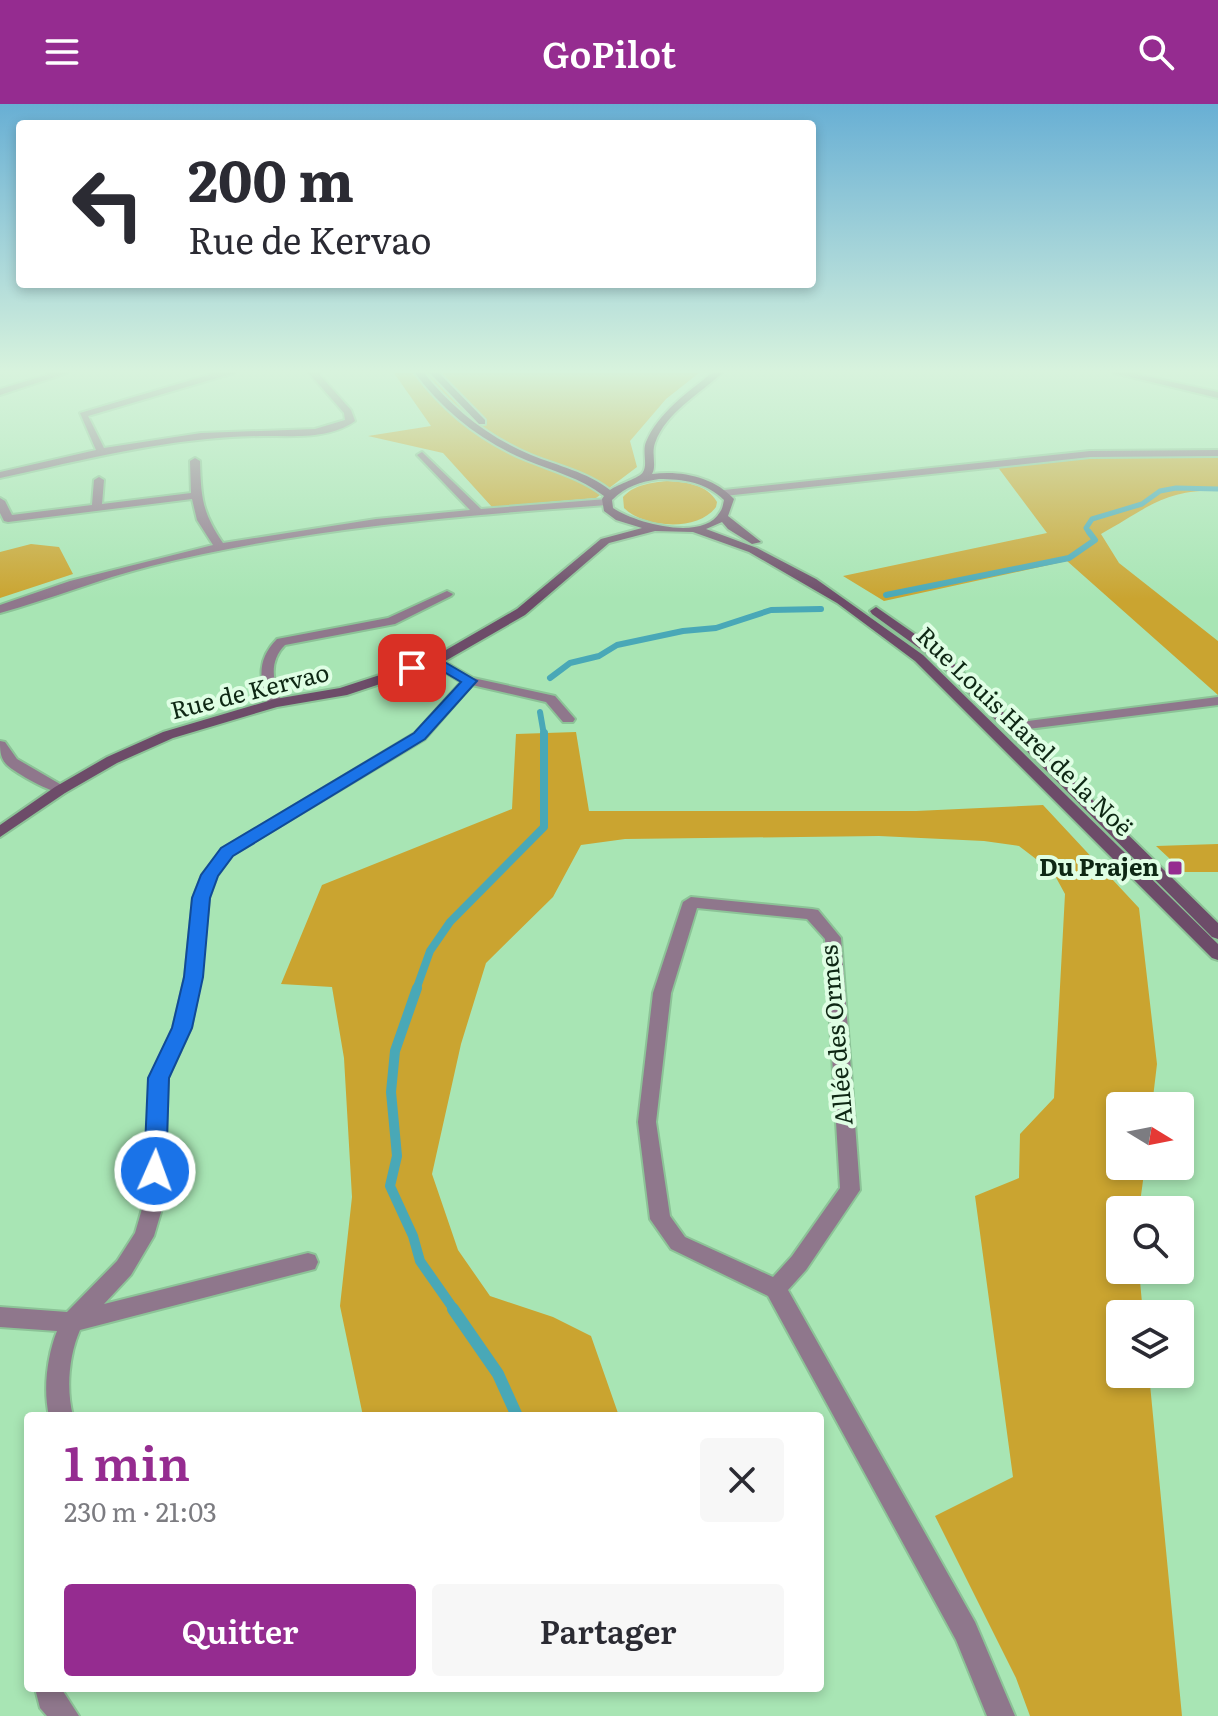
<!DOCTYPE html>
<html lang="fr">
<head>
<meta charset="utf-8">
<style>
	body { margin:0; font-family:Literata,serif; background:#f7f7f7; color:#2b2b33; height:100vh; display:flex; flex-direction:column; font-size:30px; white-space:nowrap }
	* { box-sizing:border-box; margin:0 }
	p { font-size:26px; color:#7c7c81 }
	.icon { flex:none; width:44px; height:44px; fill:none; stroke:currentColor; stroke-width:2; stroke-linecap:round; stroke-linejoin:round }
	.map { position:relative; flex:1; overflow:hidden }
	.drawer { position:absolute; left:24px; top:1308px; width:800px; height:280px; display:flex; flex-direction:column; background:#fff; border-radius:8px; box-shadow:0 4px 12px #0003 }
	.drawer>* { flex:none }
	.top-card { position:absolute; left:16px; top:16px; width:800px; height:168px; border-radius:8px; box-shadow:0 4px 12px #0003; background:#fff; color:#2b2b33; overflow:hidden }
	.needle { width:52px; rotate:100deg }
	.buttons { position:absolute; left:1106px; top:988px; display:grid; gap:16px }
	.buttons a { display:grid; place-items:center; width:88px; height:88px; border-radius:8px; background:#fff; box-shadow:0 4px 12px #0003; font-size:40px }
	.pin { position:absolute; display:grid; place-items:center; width:68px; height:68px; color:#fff; margin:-34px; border-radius:16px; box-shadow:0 4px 12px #0006 }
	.me { position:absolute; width:88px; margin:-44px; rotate:2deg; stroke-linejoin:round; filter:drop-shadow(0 0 6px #0008) }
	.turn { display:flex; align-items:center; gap:28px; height:168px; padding:0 40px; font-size:36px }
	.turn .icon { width:104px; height:104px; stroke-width:2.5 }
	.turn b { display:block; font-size:56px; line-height:68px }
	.round { display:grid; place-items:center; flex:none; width:84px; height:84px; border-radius:8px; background:#f7f7f7 }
	.overview { display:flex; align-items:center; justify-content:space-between; height:136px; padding:0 40px }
	h1 { font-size:48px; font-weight:600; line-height:60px; color:#952c90 }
	.primary-button { display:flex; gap:16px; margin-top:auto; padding:16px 40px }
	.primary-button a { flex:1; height:92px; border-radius:8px; background:#952c90; color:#fff; font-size:32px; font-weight:600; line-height:92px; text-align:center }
	.primary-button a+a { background:#f7f7f7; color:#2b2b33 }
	header { display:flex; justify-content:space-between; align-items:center; height:104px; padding:0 40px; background:#952c90; color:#fff; font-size:36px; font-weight:600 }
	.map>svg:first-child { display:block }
	.green { fill:#caa430 }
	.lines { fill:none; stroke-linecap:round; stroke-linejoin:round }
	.stream-far4 { stroke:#49a8b7; stroke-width:5 }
	.stream-far3 { stroke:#49a8b7; stroke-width:6 }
	.stream-far2 { stroke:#49a8b7; stroke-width:8 }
	.stream-far1 { stroke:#49a8b7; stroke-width:10 }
	.stream { stroke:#49a8b7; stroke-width:12 }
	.minor-casing { stroke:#8cc397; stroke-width:4 }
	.secondary-casing { stroke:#8cc397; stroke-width:4 }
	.minor { fill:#8f778c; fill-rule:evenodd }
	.secondary { fill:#6d4c69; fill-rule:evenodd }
	.route { fill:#1a73e8; stroke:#114b97; stroke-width:2 }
	.poi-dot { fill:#952c90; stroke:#dffee4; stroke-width:3 }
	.labels { text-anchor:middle; stroke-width:8; stroke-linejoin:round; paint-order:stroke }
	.street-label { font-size:24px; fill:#0e2714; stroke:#dffee4 }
	.poi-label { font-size:24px; font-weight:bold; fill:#0e2714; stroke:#dffee4; text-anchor:end }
</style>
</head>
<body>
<header><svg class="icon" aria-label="menu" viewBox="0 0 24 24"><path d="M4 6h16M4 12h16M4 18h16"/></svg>GoPilot<svg class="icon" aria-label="search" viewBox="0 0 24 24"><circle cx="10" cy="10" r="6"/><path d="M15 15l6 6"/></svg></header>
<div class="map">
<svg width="1218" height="1612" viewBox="0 0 1218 1612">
	<rect width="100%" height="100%" fill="#a8e5b4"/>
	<!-- green -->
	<path class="green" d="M 394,269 L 699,269 L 666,295 L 630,337 L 637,363 L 596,394 L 492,403 L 443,349 L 368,332 L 431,322 Z
		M 1186,352 L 1218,353 L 1218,387 C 1165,385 1146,405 1101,430 L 1119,459 L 1218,537 L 1218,591 L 1067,457 L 884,497 L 843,472 L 1047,429 L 997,362 L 1080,354 Z
		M 667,377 C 685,378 707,380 717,398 L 716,403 C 698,428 644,424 624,404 L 623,393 C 635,380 651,379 667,377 Z
		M 31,440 L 59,443 L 73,470 L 0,494 L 0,448 Z
		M 576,628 L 589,707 L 916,707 L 1043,701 L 1139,804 L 1157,960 L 1152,1002 L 1120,1002 L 1120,1062 L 1145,1062 L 1139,1106 L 1120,1106 L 1120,1166 L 1139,1166 L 1143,1210 L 1120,1210 L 1120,1270 L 1149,1270 L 1182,1612 L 1030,1612 L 1016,1574 L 935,1412 L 1013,1373 L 975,1092 L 1019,1074 L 1020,1030 L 1054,994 L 1065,790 L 1053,768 L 1019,742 L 984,737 L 879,732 L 625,735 L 581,741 L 553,793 L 486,859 L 461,940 L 432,1070 L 458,1146 L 490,1192 L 553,1213 L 591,1232 L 619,1312 L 363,1312 L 340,1202 L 352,1093 L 344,954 L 332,883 L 281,880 L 322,781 L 512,705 L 516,630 Z
		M 1218,740 L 1218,768 L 1184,768 L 1156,742 Z"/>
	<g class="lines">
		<!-- stream-far4 -->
		<path class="stream-far4" d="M 1090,430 L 1086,424 L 1092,415 L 1142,400 L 1160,387 L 1176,384 L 1218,385"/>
		<!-- stream-far3 -->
		<path class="stream-far3" d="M 886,491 L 1069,454 L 1095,436 L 1089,428
			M 550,574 L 570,559 L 599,552 L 617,541 L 683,527 L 716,524 L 771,506 L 821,505
			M 540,608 L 544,631"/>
		<!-- stream-far2 -->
		<path class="stream-far2" d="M 416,886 L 430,847 L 450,818 L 544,723 L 544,629"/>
		<!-- stream-far1 -->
		<path class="stream-far1" d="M 417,884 L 395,947 L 391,988 L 397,1052 L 390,1082 L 413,1132 L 420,1157 L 455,1207"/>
		<!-- stream -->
		<path class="stream" d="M 453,1205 L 498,1270 L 517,1312"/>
		<defs>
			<path id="minor" d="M 53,269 L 67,269 L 0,291 L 0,285 Z
				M 215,269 L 234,269 L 88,312 L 104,344 L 201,329 L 315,325 L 345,316 L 344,309 L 309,269 L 318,269 L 351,306 L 355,317 C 330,335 295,332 266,332 C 174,332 89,355 0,374 L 0,368 L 96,346 L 80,309 Z
				M 1114,269 L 1131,269 L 1218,288 L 1218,294 Z
				M 1218,346 L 1218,352 L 1090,353 L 724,392 L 719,389 L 724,386 L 1090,347 Z
				M 422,348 L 481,405 L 607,395 L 612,398 L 607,401 C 454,412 300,425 151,462 C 99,475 51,495 0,509 L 0,501 L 70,477 L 213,441 L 197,416 L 192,395 L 8,418 L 4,417 L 0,409 L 0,394 L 5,397 L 12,411 L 92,401 L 94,376 L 99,373 L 104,376 L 102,400 L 191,389 L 190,357 L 195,354 L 200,357 C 201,394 202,408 223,439 L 376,415 L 470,406 L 419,353 L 417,351 Z
				M 447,487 L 453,490 L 451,492 L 395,520 L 285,541 C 268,558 273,579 282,599 L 275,603 L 268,599 C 259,575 257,555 277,535 L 388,514 Z
				M 436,553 L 473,574 L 555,592 L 575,615 L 573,618 L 563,618 L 546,598 L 472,581 L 425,635 L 232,751 L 217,772 L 209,794 L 201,873 L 191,924 L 168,974 L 164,1098 L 154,1132 L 131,1171 L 104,1200 L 308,1149 L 315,1151 L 318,1158 L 315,1165 L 80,1226 C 69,1251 66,1285 73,1312 L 49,1312 C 43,1286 47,1252 57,1227 L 0,1223 L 0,1203 L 67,1208 L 117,1157 L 135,1129 L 144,1098 L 150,974 L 173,924 L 185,873 L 193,794 L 202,771 L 222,745 L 415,629 L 461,578 L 432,560 L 430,557 Z
				M 1218,593 L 1218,601 L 1013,627 L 1006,623 L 1013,619 Z
				M 0,637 L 5,638 L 17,655 L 65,683 L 67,686 L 65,689 C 54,691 17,670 7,661 C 0,654 0,646 0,637 Z
				M 691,793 L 812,805 L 818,806 L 841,834 L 860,1086 L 806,1166 L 788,1186 L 975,1518 L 1015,1612 L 987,1612 L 956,1536 L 768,1192 L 671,1145 L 650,1115 L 638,1018 L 653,889 L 683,798 ZM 697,804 L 807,815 L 825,835 L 840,1084 L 792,1152 L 773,1173 L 685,1133 L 670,1112 L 656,1018 L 671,889 Z
				M 35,1584 L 61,1584 L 79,1612 L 47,1612 L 40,1604 Z"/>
			<path id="secondary" d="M 415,269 L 424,269 C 453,305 488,333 531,351 C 558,362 587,368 610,386 C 618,380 640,374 643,368 C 648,361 642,347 646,338 C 658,309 688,288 712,269 L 722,269 C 700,290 666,308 655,339 C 651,350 657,361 652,370 C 681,366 714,373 734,395 L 728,412 L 761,438 L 752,440 L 728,425 L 722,418 L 706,425 L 757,444 L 816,475 L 923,551 L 1218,840 L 1218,856 L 1212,854 L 915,557 L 837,499 L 749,448 L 693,428 L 655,427 L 609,439 L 525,511 L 440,560 L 347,591 L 277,603 L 173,634 L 117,659 L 65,689 L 0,733 L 0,721 L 55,683 L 107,653 L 163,628 L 275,595 L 340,584 L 432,554 L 517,505 L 601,435 L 642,424 L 616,416 L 604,407 L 602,395 L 604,392 C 581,374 553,367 526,356 C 481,337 444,308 415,269 ZM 659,375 C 683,375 706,378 724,396 C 723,400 723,404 720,408 C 703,438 635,419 613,404 L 612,396 C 626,382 640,378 659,375 Z
				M 430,269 L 439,269 L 485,316 L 485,320 L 479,320 Z
				M 876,503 L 945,551 L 1218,819 L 1218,835 L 1212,833 L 937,557 L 872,510 L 870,507 Z"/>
		</defs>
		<!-- minor casing -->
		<use href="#minor" class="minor-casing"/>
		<!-- secondary casing -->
		<use href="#secondary" class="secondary-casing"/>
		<!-- minor -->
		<use href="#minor" class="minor"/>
		<!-- secondary -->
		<use href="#secondary" class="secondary"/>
	</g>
	<!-- sky -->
	<linearGradient id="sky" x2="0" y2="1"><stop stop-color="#68afd4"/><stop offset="0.54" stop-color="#d8f3dd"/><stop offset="1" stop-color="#d8f3dd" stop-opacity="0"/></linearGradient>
	<rect width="1218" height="495" fill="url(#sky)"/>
	<!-- route -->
	<path class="route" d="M 436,553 L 477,577 L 425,635 L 233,752 L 218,772 L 210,794 L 203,873 L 192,924 L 169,974 L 166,1067 L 163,1073 L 155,1076 L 147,1073 L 144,1067 L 148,974 L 172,924 L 184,873 L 192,794 L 201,771 L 221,744 L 414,629 L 461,578 L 434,562 L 412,569 L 405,564 Z"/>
	<!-- markers -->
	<rect class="poi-dot" x="1167" y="756" width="16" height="16" rx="4"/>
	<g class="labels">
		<!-- street labels -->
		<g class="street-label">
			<text transform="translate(250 588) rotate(-14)" y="8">Rue de Kervao</text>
			<text transform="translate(1024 628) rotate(44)" y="8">Rue Louis Harel de la Noë</text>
			<text transform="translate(837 931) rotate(-95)" y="8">Allée des Ormes</text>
		</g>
		<!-- poi labels -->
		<g class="poi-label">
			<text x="1159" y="772">Du Prajen</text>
		</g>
	</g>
</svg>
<div class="buttons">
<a><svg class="needle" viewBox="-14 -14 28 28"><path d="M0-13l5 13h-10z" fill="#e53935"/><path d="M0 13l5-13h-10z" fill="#7c7c81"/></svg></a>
<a><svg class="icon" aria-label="search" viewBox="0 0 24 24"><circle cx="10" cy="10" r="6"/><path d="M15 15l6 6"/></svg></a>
<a><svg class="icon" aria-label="layers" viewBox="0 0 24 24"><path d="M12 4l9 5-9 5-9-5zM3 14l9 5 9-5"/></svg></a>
</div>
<div class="pin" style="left:412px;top:564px;background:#d93025"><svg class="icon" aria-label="arrive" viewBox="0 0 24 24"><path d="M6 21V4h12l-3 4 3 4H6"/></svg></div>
<svg class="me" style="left:155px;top:1067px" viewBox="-20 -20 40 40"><circle r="17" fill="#1a73e8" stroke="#fff" stroke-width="3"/><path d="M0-11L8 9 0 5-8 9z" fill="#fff"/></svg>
<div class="top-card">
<div class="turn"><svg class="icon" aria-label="left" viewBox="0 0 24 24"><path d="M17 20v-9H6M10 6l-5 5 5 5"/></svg><div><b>200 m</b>Rue de Kervao</div></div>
</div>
<section class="drawer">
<div class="overview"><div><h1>1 min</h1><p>230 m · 21:03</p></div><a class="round"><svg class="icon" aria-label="close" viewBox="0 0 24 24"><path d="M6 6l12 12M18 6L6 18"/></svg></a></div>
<div class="primary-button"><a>Quitter</a><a>Partager</a></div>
</section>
</div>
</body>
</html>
